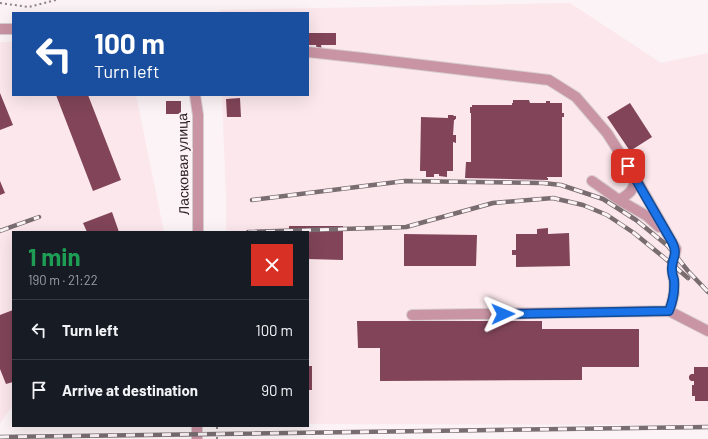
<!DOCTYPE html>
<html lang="en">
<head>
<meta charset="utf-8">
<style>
	body { margin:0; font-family:Barlow,sans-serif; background:#242831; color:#f1f3f6; height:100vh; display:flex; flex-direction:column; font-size:15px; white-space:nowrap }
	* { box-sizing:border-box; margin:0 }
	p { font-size:13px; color:#9ea1a6 }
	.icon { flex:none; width:22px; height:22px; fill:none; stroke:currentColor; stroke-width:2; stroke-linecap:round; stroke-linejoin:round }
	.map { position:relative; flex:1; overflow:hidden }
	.side { position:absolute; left:12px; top:231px; width:297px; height:196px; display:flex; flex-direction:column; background:#171b24; border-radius:0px; box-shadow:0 4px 16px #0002 }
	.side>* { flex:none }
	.banner { position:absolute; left:12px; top:12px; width:297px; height:84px; border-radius:0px; box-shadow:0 4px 16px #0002; background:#1a4fa0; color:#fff; overflow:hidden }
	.pin { position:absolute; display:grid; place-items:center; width:34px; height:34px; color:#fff; margin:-17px; border-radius:8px; box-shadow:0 2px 6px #0006 }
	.me { position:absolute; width:44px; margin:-22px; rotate:89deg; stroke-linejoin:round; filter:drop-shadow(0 0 3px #0008) }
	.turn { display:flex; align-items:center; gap:14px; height:84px; padding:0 16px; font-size:18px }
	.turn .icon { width:52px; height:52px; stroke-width:2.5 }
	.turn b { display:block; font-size:28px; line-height:34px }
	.round { display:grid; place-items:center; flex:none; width:42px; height:42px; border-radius:0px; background:#242831 }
	.head { display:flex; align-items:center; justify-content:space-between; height:68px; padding:0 16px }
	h1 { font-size:24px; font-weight:700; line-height:30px; color:#1e9e55 }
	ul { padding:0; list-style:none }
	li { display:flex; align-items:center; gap:12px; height:60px; padding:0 16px; border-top:1px solid #363941 }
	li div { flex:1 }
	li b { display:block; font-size:15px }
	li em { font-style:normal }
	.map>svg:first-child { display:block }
	.built { fill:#fbe7ec }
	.building { fill:#814458 }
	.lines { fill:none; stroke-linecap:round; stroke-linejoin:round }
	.minor-casing { stroke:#d6cdd0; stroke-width:12 }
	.path { stroke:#908588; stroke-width:2; stroke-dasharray:2 3; stroke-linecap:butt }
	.minor { stroke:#c994a4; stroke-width:10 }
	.rail-casing { stroke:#796d71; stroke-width:4.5 }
	.rail { stroke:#fbf3f5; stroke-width:3; stroke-dasharray:9; stroke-linecap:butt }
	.route-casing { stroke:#114b97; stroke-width:10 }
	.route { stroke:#1a73e8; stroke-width:7 }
	.labels { text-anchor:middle; stroke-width:4; stroke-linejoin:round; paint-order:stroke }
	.street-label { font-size:14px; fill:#302226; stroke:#fbf3f5 }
</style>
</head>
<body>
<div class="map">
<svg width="708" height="439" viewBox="0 0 708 439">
	<rect width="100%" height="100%" fill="#fbf3f5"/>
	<!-- built -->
	<path class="built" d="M 570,3 L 661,63 L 708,53 L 708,425 L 308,424 L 308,232 L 226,232 L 226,198 L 222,95 L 308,95 L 308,13 L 220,13 L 219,10 Z
		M 0,42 L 13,42 L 13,95 L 136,95 L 164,232 L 13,232 L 13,405 L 0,423 Z"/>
	<!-- building -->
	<path class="building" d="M 308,33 L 336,33 L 336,45 L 321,45 L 322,50 L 317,50 L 316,45 L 308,45 Z
		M 0,93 L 13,125 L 0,130 Z
		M 56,95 L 88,95 L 121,180 L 93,191 Z
		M 240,98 L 241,117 L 227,117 L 226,99 Z
		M 513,100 L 529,100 L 530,103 L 546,103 L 546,101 L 550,101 L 550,103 L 562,103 L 562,113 L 564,113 L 564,117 L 562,117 L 562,177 L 547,177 L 547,178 L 548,178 L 548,180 L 547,180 L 465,178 L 466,162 L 471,162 L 471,113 L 470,113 L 470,107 L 472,107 L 472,105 L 512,105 L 512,103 L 513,103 Z
		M 166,101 L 181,101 L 181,114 L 166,114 Z
		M 630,103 L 652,137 L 630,151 L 607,117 Z
		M 448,115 L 453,115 L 454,116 L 456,116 L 456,119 L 455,119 L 455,120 L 454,120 L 453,135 L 456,135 L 456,143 L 453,142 L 453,171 L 447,171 L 447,177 L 439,176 L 439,174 L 434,174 L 434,177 L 426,177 L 426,171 L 420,171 L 421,117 L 448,118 Z
		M 0,181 L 5,193 L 0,195 Z
		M 112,212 L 119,232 L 87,232 L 83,223 Z
		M 289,226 L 343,226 L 343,260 L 308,259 L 308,232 L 289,232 Z
		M 548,228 L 548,234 L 569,233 L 570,266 L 516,267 L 516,255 L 512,255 L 512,250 L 516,250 L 516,234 L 537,234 L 537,229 Z
		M 404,234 L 477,235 L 476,266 L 404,266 Z
		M 13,310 L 13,382 L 6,384 L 0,369 L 0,315 Z
		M 357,321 L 542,321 L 542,329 L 639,329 L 639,367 L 582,367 L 582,380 L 380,381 L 380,348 L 358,348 Z
		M 308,366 L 312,366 L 312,390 L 308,390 Z
		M 694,367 L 708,367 L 708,401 L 695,401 L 695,396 L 692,396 L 692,385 L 694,385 L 694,381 L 691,381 L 689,379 L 689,376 L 691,374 L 694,374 Z"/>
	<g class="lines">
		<defs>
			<path id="minor" d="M 0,29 L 13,29
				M 308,52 L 363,58 L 549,80 L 576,97 L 607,133 L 635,177 L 676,249 L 672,269 L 674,281 L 674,293 L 672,302 L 669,311
				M 195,95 L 198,115 L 198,232
				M 592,181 L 619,200 L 647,216 L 659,227
				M 619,200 C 629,194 635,190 635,177
				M 412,315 L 669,311 L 708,331
				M 197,439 L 197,426"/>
		</defs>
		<!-- minor casing -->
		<use href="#minor" class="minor-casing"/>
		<!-- path -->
		<path class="path" d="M 0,3 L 29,7 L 56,0
			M 217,439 L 217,426"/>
		<!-- minor -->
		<use href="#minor" class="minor"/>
		<defs>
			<path id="rail" d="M 252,200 L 405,181 L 543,183 L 561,185 L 603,199 L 636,220 L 668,246 L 688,271 L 708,292
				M 0,231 L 39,217
				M 248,232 L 406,227 L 493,203 L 553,198 L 583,205 L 607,215 L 634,233 L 667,260 L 688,278
				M 0,437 L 708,427"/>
		</defs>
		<!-- rail casing -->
		<use href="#rail" class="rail-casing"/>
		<!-- rail -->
		<use href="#rail" class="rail"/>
	</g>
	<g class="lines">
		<defs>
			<path id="route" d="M 503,314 L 669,311 C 673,301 675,291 674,280 C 673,277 672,273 672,270 C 671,258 679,256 672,242 L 628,166"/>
		</defs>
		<!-- route casing -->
		<use href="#route" class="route-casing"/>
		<!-- route -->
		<use href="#route" class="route"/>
	</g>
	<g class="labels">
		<!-- street labels -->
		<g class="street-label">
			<text transform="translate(183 164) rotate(-91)" y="5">Ласковая улица</text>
		</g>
	</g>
</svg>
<div class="pin" style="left:628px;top:166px;background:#d93025"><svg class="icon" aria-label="arrive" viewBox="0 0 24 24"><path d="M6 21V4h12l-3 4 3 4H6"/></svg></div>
<svg class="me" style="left:503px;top:314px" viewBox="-20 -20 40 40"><path d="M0-17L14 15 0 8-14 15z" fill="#1a73e8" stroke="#fff" stroke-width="4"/></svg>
<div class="banner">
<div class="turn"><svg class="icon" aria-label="left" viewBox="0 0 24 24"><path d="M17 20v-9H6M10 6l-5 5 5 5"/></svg><div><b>100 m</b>Turn left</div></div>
</div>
<section class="side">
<div class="head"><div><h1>1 min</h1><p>190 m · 21:22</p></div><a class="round" style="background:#d93025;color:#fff"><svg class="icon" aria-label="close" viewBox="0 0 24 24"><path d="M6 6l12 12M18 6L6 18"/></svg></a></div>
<ul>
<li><svg class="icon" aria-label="left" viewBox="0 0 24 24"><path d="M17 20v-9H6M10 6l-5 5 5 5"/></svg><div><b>Turn left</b></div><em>100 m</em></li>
<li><svg class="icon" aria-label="arrive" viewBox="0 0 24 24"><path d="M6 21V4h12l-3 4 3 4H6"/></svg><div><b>Arrive at destination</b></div><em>90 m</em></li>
</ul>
</section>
</div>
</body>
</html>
